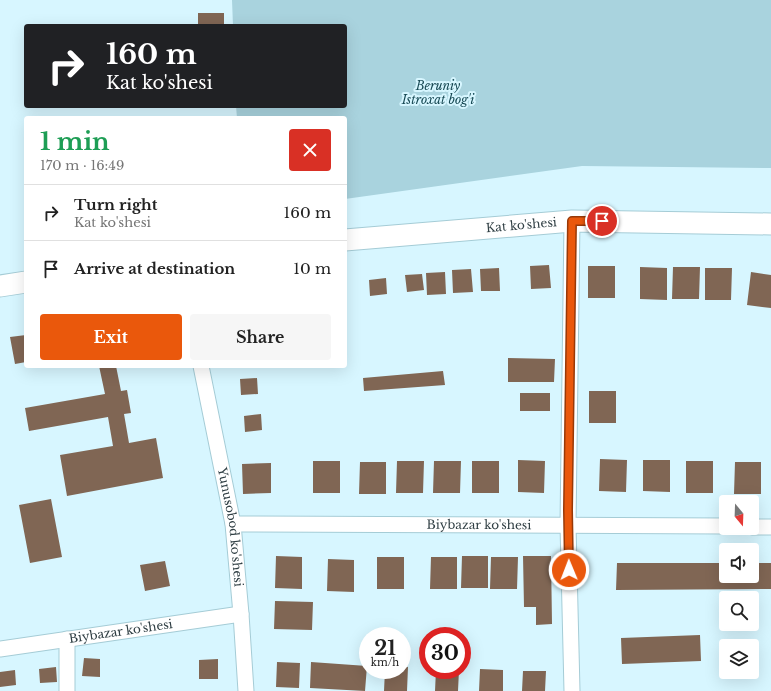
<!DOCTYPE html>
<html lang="en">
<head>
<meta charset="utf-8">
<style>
	body { margin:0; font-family:"Libre Baskerville",serif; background:#f6f6f6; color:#222; height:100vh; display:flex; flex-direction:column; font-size:15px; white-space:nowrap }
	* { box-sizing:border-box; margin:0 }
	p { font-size:13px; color:#767676 }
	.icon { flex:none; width:22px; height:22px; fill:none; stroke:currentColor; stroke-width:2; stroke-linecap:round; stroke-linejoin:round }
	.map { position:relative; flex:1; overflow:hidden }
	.details { position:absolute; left:24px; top:116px; width:323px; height:252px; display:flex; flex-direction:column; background:#fff; border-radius:4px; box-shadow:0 4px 16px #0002 }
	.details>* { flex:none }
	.guide { position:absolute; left:24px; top:24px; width:323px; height:84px; border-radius:4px; box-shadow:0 4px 16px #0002; background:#202124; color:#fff; overflow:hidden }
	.needle { width:26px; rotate:161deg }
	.buttons { position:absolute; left:719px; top:495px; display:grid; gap:8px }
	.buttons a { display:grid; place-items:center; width:40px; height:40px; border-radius:4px; background:#fff; box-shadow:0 4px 16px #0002; font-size:20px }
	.speed { position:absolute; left:359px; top:627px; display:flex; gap:8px; font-size:20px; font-weight:700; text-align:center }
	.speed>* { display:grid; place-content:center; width:52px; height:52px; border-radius:50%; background:#fff; box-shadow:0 4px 16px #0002; line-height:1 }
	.speed small { font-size:10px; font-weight:400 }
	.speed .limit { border:6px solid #d22; background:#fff; color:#111 }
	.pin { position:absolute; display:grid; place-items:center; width:34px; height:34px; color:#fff; margin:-17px; border:2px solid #fff; border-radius:50%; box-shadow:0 1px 4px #0007 }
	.me { position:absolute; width:44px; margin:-22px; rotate:359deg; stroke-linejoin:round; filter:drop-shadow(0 0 3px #0008) }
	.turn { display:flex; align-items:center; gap:14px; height:84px; padding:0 16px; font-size:18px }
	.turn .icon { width:52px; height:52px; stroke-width:2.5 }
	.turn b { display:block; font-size:28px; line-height:34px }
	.round { display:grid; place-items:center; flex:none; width:42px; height:42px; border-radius:4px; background:#f6f6f6 }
	.head { display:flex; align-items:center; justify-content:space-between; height:68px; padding:0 16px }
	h1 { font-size:24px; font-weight:800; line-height:30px; color:#1e9e55 }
	.action { display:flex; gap:8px; margin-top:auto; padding:8px 16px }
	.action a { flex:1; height:46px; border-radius:4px; background:#ea580c; color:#fff; font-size:16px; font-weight:800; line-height:46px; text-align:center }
	.action a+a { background:#f6f6f6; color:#222 }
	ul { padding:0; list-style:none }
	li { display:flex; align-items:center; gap:12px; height:56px; padding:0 16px; border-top:1px solid #e0e0e0 }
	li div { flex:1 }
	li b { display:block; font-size:15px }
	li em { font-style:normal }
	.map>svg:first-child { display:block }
	.green { fill:#a9d3de }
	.building { fill:#806654 }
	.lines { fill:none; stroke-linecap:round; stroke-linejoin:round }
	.street-casing { stroke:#a5ccd6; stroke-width:17 }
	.secondary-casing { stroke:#a5ccd6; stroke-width:23 }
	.street { stroke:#fff; stroke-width:15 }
	.secondary { stroke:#fff; stroke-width:21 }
	.route-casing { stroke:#983908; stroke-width:10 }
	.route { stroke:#ea580c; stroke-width:7 }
	.labels { text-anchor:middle; stroke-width:4; stroke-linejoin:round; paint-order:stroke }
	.park-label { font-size:12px; font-style:italic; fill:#164853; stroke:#d7f6ff }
	.street-label { font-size:12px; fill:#303f44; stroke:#d7f6ff }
</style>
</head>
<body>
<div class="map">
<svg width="771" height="691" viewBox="0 0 771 691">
	<rect width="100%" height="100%" fill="#d7f6ff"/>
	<!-- green -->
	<path class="green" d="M 232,0 L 771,0 L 771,168 L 582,166 L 345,199 L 345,118 L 237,118 L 236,106 L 345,106 L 345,26 L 233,26 Z"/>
	<!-- building -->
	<path class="building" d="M 198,13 L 224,13 L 224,26 L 198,26 Z
		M 549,265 L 551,288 L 531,289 L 530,266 Z
		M 588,266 L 615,266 L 615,298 L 588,298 Z
		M 640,267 L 667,268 L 667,300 L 640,299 Z
		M 673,267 L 700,267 L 699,299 L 672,299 Z
		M 499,268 L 500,291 L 481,291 L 480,269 Z
		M 705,268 L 732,268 L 731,300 L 705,300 Z
		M 471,269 L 473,292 L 453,293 L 452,270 Z
		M 445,272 L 446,294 L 427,295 L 426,273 Z
		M 751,272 L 771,275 L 771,308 L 747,305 Z
		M 422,274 L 424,290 L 407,292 L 405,275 Z
		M 386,278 L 387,294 L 370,296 L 369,280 Z
		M 26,335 L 26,362 L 15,364 L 10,337 Z
		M 508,358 L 555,359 L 554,382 L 508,382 Z
		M 99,366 L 116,366 L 121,391 L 127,390 L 131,413 L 124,414 L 129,443 L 156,438 L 163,478 L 67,496 L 60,455 L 113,446 L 108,417 L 29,431 L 25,408 L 105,394 Z
		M 443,371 L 445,385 L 364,391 L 363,378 Z
		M 257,378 L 258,394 L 241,395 L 240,379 Z
		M 589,391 L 616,391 L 616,423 L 589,423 Z
		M 520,393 L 550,393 L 550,411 L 520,411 Z
		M 261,414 L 262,430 L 245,432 L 244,416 Z
		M 600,459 L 627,460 L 626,492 L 599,491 Z
		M 518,460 L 545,461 L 544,493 L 518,492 Z
		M 643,460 L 670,460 L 670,492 L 643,491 Z
		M 313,461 L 340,461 L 340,493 L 313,493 Z
		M 397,461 L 424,461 L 423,493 L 396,493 Z
		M 434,461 L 461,461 L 460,493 L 433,493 Z
		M 472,461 L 499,461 L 499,493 L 472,493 Z
		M 686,461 L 713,461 L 713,493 L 686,493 Z
		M 360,462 L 386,462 L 386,494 L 359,494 Z
		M 735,462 L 761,462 L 761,494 L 734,494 Z
		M 271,463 L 271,493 L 243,494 L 242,464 Z
		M 51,499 L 62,557 L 30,563 L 19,505 Z
		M 276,556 L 302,557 L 302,589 L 275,588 Z
		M 462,556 L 488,556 L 488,588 L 461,588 Z
		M 523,556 L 551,556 L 552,624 L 536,625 L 536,607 L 524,607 Z
		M 377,557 L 404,557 L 404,589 L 377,589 Z
		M 431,557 L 457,557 L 457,589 L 430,589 Z
		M 491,557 L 518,557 L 517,589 L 490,589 Z
		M 328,559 L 354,560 L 354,592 L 327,591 Z
		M 165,561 L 170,586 L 145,591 L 140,565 Z
		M 617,563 L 726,563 L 726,576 L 752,576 L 752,563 L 771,563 L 771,589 L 616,590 Z
		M 275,601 L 313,602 L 312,630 L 274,629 Z
		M 700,635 L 701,661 L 622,664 L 621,638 Z
		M 84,658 L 100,659 L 100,677 L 82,676 Z
		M 218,659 L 218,679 L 199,679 L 199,660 Z
		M 277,662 L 300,663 L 299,688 L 276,687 Z
		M 311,662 L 367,666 L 365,691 L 310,688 Z
		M 402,666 L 408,667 L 407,691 L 384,691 L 385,670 L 402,670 Z
		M 56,667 L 57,682 L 40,683 L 39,669 Z
		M 480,669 L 503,670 L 503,691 L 479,691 Z
		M 15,670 L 16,685 L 0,687 L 0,672 Z
		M 436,670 L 459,670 L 458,691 L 435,691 Z
		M 523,671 L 546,671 L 545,691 L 522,691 Z"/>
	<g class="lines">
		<defs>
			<g id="street">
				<path d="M 572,221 L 568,525 L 572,691"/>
				<path id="s1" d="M 201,366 L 233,524 L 241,614 L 246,691"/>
				<path id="s2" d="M 233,524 L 726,526"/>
				<path d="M 752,527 L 771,527"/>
				<path d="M 67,639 L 67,691"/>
				<path id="s3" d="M 0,649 L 241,614"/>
			</g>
			<g id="secondary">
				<path id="s4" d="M 345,240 L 572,221 L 771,224"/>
				<path d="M 0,286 L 26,282"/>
			</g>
		</defs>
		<!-- street casing -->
		<use href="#street" class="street-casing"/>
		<!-- secondary casing -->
		<use href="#secondary" class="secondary-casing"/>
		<!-- street -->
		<use href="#street" class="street"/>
		<!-- secondary -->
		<use href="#secondary" class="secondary"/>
	</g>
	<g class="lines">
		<defs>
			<path id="route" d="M 569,570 L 568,510 L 572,221 L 602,221"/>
		</defs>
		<!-- route casing -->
		<use href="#route" class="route-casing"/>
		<!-- route -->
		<use href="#route" class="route"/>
	</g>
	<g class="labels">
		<!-- park labels -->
		<g class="park-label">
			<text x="438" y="90">Beruniy<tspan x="438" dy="14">Istroxat bog'i</tspan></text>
		</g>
		<!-- street labels -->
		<g class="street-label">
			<text dy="4" stroke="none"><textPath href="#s4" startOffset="177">Kat ko'shesi</textPath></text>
			<text dy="4" stroke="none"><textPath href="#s2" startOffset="246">Biybazar ko'shesi</textPath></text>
			<text dy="4" stroke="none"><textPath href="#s1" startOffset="164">Yunusobod ko'shesi</textPath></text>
			<text dy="4" stroke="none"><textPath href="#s3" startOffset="122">Biybazar ko'shesi</textPath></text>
		</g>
	</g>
</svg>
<div class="buttons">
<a><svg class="needle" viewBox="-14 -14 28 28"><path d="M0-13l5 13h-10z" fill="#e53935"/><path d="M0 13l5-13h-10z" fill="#767676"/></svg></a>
<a><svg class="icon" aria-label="sound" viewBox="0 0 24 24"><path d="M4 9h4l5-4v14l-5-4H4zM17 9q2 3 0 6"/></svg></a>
<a><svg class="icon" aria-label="search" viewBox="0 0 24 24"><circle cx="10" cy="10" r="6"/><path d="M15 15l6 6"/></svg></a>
<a><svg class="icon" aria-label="layers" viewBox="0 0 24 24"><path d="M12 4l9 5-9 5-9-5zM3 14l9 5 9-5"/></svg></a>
</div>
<div class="speed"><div>21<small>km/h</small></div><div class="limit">30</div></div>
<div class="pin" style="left:602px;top:221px;background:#d93025"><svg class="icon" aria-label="arrive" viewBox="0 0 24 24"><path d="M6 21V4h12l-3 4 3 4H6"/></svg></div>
<svg class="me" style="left:569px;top:570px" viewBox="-20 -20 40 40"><circle r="17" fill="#ea580c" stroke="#fff" stroke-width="3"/><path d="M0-11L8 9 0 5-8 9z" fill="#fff"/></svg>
<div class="guide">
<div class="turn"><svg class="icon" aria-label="right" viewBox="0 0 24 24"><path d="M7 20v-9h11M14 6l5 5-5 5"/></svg><div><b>160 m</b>Kat ko'shesi</div></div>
</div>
<section class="details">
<div class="head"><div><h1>1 min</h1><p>170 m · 16:49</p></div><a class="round" style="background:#d93025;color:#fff"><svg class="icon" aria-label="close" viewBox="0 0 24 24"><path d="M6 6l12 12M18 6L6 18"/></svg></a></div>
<ul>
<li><svg class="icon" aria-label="right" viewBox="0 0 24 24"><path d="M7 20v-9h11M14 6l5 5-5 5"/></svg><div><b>Turn right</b><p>Kat ko'shesi</p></div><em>160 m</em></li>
<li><svg class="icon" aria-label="arrive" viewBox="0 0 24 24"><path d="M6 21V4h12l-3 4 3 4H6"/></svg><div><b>Arrive at destination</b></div><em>10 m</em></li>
</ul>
<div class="action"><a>Exit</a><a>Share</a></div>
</section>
</div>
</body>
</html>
